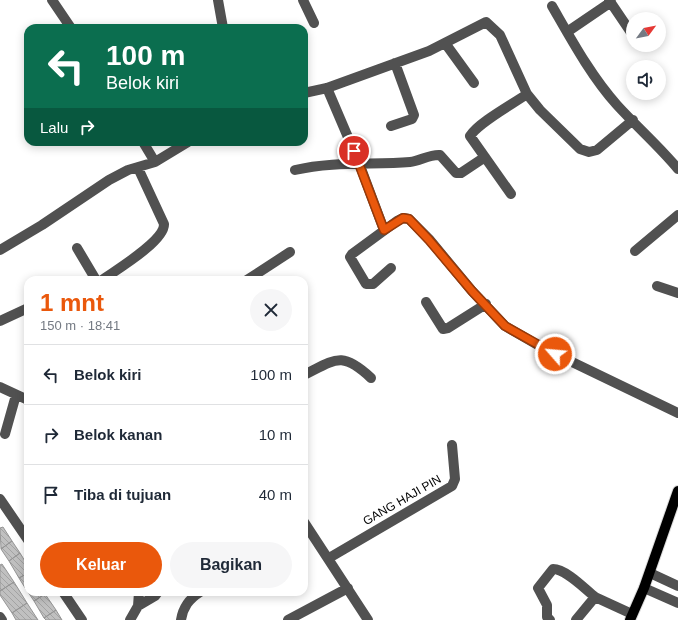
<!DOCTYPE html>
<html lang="id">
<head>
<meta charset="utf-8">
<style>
	body { margin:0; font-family:Helvetica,sans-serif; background:#f6f6f7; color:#1f2937; height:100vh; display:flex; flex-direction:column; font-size:15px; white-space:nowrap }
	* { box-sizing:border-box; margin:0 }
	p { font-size:13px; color:#747a83 }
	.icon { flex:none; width:22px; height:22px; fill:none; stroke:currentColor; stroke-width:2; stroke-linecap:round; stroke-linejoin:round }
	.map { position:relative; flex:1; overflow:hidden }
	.side { position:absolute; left:24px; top:276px; width:284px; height:320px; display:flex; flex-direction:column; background:#fff; border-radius:12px; box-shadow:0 2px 10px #0003 }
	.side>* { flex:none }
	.banner { position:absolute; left:24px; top:24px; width:284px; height:122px; border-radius:12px; box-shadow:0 2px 10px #0003; background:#0b6e4f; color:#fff; overflow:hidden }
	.needle { width:26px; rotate:58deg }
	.buttons { position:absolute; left:626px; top:12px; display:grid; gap:8px }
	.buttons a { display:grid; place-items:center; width:40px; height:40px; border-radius:50%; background:#fff; box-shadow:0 2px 10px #0003; font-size:20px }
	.pin { position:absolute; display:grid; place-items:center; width:34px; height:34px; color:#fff; margin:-17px; border:2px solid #fff; border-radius:50%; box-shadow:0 1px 4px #0007 }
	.me { position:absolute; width:44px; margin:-22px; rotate:297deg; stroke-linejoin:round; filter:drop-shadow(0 0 3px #0008) }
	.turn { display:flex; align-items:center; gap:14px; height:84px; padding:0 16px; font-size:18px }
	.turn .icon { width:52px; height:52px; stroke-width:2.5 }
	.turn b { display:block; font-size:28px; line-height:34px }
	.then { display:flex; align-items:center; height:38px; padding:0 16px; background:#0003; gap:8px; font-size:15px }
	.round { display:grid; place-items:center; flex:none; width:42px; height:42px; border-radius:21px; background:#f6f6f7 }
	.headline { display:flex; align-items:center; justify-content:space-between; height:68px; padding:0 16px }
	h1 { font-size:24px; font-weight:800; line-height:30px; color:#ea580c }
	.action { display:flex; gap:8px; margin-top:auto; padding:8px 16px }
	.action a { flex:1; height:46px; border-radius:24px; background:#ea580c; color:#fff; font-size:16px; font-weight:800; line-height:46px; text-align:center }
	.action a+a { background:#f6f6f7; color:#1f2937 }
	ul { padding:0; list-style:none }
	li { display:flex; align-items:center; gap:12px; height:60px; padding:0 16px; border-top:1px solid #e0e1e3 }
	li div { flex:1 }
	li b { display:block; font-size:15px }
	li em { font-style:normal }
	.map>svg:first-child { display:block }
	.building { fill:url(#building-back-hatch); stroke:#959595 }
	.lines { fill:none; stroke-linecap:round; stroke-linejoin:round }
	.major-casing { stroke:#dbdbdb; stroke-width:12 }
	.minor { stroke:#515151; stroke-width:10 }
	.major { stroke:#000; stroke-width:10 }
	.route-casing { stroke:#983908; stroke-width:10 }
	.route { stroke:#ea580c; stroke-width:7 }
	.labels { text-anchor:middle; stroke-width:3; stroke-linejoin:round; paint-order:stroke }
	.street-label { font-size:12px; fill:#000; stroke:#fff }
</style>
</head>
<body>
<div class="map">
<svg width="678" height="620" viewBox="0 0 678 620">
	<defs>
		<pattern id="building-back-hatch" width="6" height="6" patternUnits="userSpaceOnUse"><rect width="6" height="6" fill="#c0c0c0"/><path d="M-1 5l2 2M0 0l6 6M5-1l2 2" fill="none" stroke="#a3a3a3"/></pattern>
	</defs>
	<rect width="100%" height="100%" fill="#fff"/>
	<!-- building -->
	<path class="building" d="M 3,527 L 12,541 L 1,549 L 0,528 Z
		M 12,541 L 20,553 L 9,561 L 1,549 Z
		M 20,553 L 28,566 L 28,573 L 19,578 L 9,561 Z
		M 2,564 L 14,582 L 0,591 L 0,565 Z
		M 28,573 L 28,591 L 27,591 L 19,578 Z
		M 14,582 L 27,603 L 12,613 L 0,595 L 0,591 Z
		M 28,592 L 44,592 L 45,594 L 34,601 Z
		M 45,594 L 56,610 L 44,618 L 34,601 Z
		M 27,603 L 38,620 L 16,620 L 12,613 Z
		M 56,610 L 62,620 L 46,620 L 44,618 Z"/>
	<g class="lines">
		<defs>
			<path id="major" d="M 630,620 L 644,588 L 678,491"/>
		</defs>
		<!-- major casing -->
		<use href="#major" class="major-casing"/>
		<!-- minor -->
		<path class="minor" d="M 52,0 L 71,28
			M 218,0 L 223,28
			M 303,0 L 314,23
			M 609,0 L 630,31
			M 552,6 C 571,39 591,76 617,105 C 637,127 659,146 678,169
			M 567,32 L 611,2
			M 445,43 L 474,83
			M 327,88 L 359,163 L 384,230
			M 304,93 L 327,88 L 429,51 L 486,22 L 500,35 L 527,94 L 540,110 L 580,149 L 589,152 L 597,150 L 633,120
			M 391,126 L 412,119 L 414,115 L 395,63
			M 143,142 L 155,162
			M 295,170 C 333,161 372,165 410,162 C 420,161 430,154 440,155 L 456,173 L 461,173 L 485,157
			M 511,194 L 470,136 C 479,122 513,104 527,94
			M 77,248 L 96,280
			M 0,250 L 42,225 L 109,180 L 128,170 L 155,162 L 188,142
			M 635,251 L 678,215
			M 391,268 L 373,284 L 366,284 L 350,257 L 352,254 L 397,221 L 403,218 L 409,219 L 429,239 L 472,291 L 505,326 L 543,348 L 678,413
			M 102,280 C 116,270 165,241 164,224 L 138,168
			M 247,280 L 290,252
			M 657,286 L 678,293
			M 426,302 L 443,329 L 448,328 L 486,304
			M 0,321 L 28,308
			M 304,375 C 336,359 342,351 371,378
			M 0,387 L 28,400
			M 5,434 L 16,395
			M 0,499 L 28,540
			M 304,522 L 368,620
			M 329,558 L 452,486 L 455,479 L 452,445
			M 650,573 L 678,586
			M 644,588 L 678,603
			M 63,592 L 82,620
			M 138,606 L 155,596 L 158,592
			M 0,617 L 2,620
			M 130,620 L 138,606 L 139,592
			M 181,620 C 183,607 189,599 200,592
			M 288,620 L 348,588
			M 550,620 L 547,617 L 547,605 L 538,588 L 553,569 C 566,569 585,589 595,597
			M 576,620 L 595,597 L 632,614"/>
		<!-- major -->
		<use href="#major" class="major"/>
	</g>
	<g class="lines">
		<defs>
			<path id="route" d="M 354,151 L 384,230 L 403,218 L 409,219 L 429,240 L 472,291 L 505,326 L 555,354"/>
		</defs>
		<!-- route casing -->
		<use href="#route" class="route-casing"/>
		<!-- route -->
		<use href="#route" class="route"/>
	</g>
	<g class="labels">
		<!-- street labels -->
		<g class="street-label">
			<text transform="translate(402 500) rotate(-30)" y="4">GANG HAJI PIN</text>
		</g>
	</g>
</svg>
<div class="buttons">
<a><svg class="needle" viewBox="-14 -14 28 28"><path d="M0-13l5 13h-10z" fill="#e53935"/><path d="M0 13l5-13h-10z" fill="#747a83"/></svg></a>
<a><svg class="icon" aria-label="sound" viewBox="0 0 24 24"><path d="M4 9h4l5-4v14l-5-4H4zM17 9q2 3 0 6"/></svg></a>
</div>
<div class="pin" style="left:354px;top:151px;background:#d93025"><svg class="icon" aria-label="arrive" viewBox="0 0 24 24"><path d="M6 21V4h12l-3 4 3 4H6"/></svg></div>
<svg class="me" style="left:555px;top:354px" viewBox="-20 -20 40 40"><circle r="17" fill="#ea580c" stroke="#fff" stroke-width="3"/><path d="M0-11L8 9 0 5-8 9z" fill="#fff"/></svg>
<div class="banner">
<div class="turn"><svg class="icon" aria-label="left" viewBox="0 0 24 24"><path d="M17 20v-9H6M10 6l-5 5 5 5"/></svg><div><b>100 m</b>Belok kiri</div></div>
<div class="then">Lalu<svg class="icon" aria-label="right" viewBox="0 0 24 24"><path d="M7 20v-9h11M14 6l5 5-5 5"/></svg></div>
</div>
<section class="side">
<div class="headline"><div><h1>1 mnt</h1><p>150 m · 18:41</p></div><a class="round"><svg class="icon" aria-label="close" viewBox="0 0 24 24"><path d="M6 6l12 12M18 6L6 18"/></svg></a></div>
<ul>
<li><svg class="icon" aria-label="left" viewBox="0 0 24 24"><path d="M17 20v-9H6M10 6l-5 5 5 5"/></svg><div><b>Belok kiri</b></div><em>100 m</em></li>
<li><svg class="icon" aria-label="right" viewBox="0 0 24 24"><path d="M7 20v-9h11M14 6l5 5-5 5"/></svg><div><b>Belok kanan</b></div><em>10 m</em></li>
<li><svg class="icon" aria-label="arrive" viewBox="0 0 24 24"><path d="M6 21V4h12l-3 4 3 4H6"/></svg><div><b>Tiba di tujuan</b></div><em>40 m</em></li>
</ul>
<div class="action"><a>Keluar</a><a>Bagikan</a></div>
</section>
</div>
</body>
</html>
